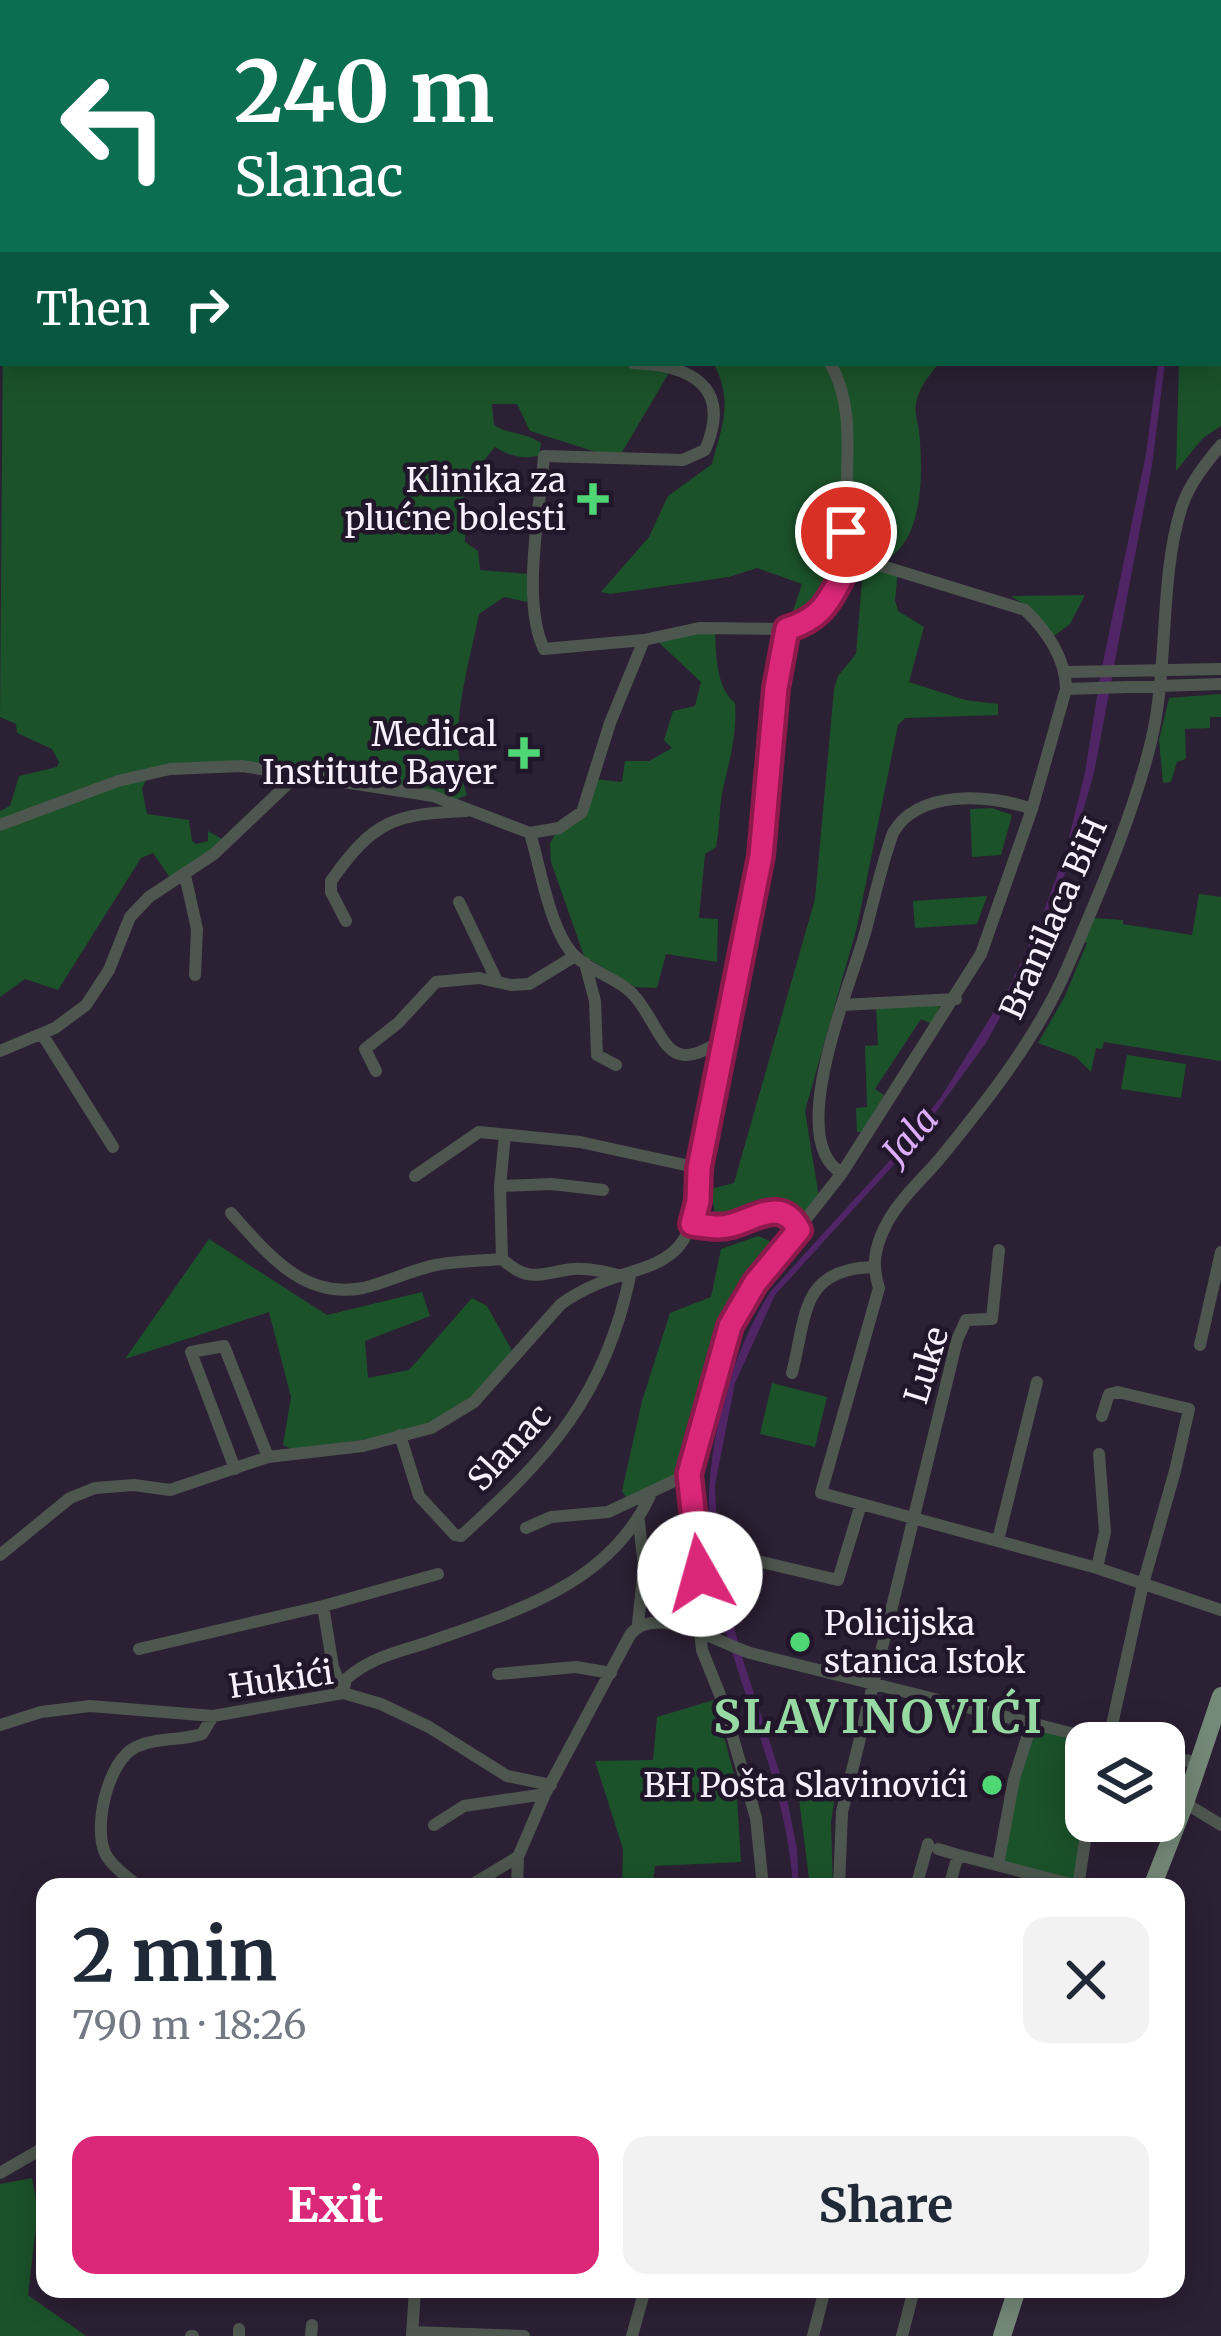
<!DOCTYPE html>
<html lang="en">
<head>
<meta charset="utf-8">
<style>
	body { margin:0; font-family:Merriweather,serif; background:#f2f2f3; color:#1f2937; height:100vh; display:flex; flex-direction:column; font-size:45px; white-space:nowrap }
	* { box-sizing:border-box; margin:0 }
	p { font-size:39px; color:#747a83 }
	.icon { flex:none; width:66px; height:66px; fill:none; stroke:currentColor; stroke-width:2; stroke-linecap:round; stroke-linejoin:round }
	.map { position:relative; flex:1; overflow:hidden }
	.panel { position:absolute; left:36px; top:1878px; width:1149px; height:420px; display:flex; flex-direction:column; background:#fff; border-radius:24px; box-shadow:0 6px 30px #0003 }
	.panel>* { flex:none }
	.top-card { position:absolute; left:0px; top:0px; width:1221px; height:366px; box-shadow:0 6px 30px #0003; background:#0b6e4f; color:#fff; overflow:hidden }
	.buttons { position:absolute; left:1065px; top:1722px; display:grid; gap:24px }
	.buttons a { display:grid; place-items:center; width:120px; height:120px; border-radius:24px; background:#fff; box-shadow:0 6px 30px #0003; font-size:60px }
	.pin { position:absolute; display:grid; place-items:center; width:102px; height:102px; color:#fff; margin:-51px; border:6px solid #fff; border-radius:50%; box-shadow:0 3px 12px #0007 }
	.me { position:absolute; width:132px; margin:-66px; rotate:353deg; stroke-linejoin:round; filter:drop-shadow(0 0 9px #0008) }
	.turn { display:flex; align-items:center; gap:42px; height:252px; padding:0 36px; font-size:54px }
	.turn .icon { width:156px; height:156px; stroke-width:2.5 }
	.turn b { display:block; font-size:84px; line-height:102px }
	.then { display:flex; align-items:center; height:114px; padding:0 36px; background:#0003; gap:24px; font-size:45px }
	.round { display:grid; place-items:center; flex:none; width:126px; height:126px; border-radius:24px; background:#f2f2f3 }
	.overview { display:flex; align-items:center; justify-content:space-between; height:204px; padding:0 36px }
	h1 { font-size:72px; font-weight:700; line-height:90px }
	.primary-button { display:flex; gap:24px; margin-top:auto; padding:24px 36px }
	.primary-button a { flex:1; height:138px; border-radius:24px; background:#db2777; color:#fff; font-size:48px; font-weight:700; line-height:138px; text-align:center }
	.primary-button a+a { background:#f2f2f3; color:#1f2937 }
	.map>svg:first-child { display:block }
	.green { fill:#1b522a }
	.water { fill:#4f2566 }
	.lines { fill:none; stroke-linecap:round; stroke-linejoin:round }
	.street { stroke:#4e574f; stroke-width:12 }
	.primary { stroke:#758978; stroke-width:18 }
	.route-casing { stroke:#8e194d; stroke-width:30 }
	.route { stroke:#db2777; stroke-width:21 }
	.poi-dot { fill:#4fd675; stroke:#22162a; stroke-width:4.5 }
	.labels { text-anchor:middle; stroke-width:9; stroke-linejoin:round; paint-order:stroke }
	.poi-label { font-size:33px; fill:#f8f0fd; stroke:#22162a; text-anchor:end }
	.street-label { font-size:33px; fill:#f8f0fd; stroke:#22162a }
	.water-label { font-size:36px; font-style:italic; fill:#dcadfa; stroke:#22162a }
	.district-label { font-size:45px; font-weight:bold; letter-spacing:3px; fill:#97d9a3; stroke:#22162a }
</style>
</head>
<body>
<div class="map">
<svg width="1221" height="2336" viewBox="0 0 1221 2336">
	<rect width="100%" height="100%" fill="#2c2034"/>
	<!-- green -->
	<path class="green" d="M 1218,265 L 1221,265 L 1221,426 L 1203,438 L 1176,471 L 1179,363 L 1218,363 Z
		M 3,330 L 3,363 L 939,363 C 930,375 918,388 916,404 C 914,412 918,422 919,431 C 923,471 925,538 885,561 L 868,558 L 854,547 L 829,602 L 787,629 L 802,584 L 757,568 L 729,577 L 610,594 L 601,592 L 649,537 L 668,496 L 712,464 C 722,426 733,403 715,366 L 673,366 L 618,459 L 530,431 L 517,404 L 492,404 L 494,425 C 509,435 526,432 541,443 L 539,456 C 522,459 509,456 495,447 L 477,469 L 463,475 L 465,542 L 478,551 L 480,570 L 529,574 L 527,602 L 504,597 L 479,614 C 467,675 446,733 467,795 L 452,801 L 260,768 L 147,777 L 142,789 L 147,814 L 189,820 L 192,841 L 196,844 L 208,841 L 208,831 L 227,842 L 166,886 L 169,876 L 153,853 L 141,858 L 58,990 L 25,979 L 0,997 L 0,811 L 10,806 L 19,776 L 57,767 L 59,762 L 52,749 L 17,733 L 16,724 L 0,717 Z
		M 863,569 L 898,571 L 895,600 L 898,611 L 924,627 L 909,682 L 965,700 L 998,704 L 998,715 L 905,718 L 898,725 L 857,927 L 805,1111 L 820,1204 L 799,1230 L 766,1201 L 733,1225 L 715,1215 L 711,1189 L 734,1183 L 815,899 L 834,689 L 838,676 L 856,654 Z
		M 1085,595 L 1070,624 L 1054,636 L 1030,608 L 1011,596 Z
		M 715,627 C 716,651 715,687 735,703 C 737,735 730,758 723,789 C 719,807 720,828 716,847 L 705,854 L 699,918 L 718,919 L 717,962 L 666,954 L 657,988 L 635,987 L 584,956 L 551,862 L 550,843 L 559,828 L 582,812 L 595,779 L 622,782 L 625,761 L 649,761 L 672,748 L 664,740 L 673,711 L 695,706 L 701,682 L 654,638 Z
		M 1221,694 L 1221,717 L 1210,717 L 1210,728 L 1185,729 L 1186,759 L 1177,762 L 1171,782 L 1163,783 L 1159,740 L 1169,698 Z
		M 992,808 L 1012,815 L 1001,855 L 972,857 L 970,809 Z
		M 1199,894 L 1221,897 L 1221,1061 L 1104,1042 L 1102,1049 L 1096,1048 L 1091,1072 L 1076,1057 L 1038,1043 L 1064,998 L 1087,943 L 1081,942 L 1094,918 L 1123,920 L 1123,924 L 1192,935 Z
		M 987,896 L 977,924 L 915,928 L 913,901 Z
		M 941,1004 L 932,1024 L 921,1019 L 875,1089 L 884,1095 L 862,1132 L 857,1132 L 856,1108 L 867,1107 L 865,1046 L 878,1045 L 876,1007 Z
		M 1127,1055 L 1186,1064 L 1181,1098 L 1121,1089 Z
		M 758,1236 L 784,1247 L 726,1333 L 680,1478 L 629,1501 L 622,1491 L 642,1401 L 670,1313 L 711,1297 L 721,1249 Z
		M 209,1239 L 327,1315 L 422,1292 L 430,1316 L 365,1341 L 368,1378 L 409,1370 L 472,1298 L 487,1306 L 515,1356 L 474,1402 L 400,1435 L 292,1449 L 283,1445 L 291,1397 L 269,1312 L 125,1359 Z
		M 772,1383 L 827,1397 L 815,1447 L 760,1434 Z
		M 714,1700 L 736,1781 L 741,1862 L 655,1866 L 652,1887 L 622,1887 L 623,1849 L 595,1761 L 653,1760 L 657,1717 Z
		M 1032,1722 L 1108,1743 L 1086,1743 L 1086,1821 L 1078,1886 L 998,1865 Z
		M 796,1774 L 836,1788 L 831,1823 L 833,1887 L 810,1887 Z
		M 32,2178 L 38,2210 L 28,2295 L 86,2336 L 0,2336 L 0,2184 Z"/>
	<!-- water -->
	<path class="water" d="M 1158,363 L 1165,363 L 1152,465 L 1094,773 L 1060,890 L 1017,986 L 986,1043 L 911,1146 L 775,1295 L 735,1383 L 715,1485 L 719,1573 L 743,1660 L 785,1789 L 797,1849 L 799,1887 L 793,1887 C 787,1783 738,1694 717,1594 C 695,1494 717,1378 770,1292 L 891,1159 L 941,1097 L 1011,984 L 1043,914 L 1066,850 L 1085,773 L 1100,677 L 1146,454 Z"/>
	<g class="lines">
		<!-- street -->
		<path class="street" d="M 474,0 L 478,3
			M 145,3 L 145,0
			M 276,3 L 277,0
			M 542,3 L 545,0
			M 0,332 L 3,329
			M 633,363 C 690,365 733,386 705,450 L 683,460 L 544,456 C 540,509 521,602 544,649 L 644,640 L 699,628 L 787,629 L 809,622 L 829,602 L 853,557 L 1025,610 C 1047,631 1066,659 1066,689 L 1032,809 L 981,954 L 842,1173 L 756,1283 L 730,1326 L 689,1474 L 706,1614 L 700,1632 L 702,1650 L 722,1700 L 756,1818 L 763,1887
			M 830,363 C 864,421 835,494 853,557
			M 1221,445 C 1205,464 1190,483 1182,506 C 1159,576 1169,667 1151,742 C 1132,819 1099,893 1068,966 C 1038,1036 990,1097 942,1156 C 924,1178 897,1201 885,1227 C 874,1249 872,1266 879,1288 L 821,1493 L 1097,1568 L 1221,1610
			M 1066,672 L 1221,669
			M 1066,689 L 1221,684
			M 0,825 L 118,781 L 170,769 L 242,766 L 433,796 L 530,833 L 559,828 L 582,812 L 610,723 L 644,640
			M 530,833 C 540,866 550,932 575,956 C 592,973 622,979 637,999 C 667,1038 666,1079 725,1038
			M 185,875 L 197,929 L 195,975
			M 459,902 L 497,981
			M 346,921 L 331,892 L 331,881 C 374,820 394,814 466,811
			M 585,963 L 595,1001 L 597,1055 L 616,1065
			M 842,1005 L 956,999
			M 42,1034 L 113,1147
			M 0,1051 L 55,1028 L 86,1005 L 109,970 L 130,917 L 149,897 L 214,854 L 296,776
			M 376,1071 L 365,1049 L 398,1023 L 436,982 L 479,978 L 511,985 L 529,984 L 575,956
			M 842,1173 C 783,1141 852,982 865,933 C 874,900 881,866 893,833 C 918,789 990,794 1032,809
			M 415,1176 L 479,1132 L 580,1142 L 699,1168
			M 500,1186 L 552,1184 L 603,1190
			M 231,1213 C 267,1253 303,1300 363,1288 C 388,1282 411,1270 436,1265 C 457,1261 480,1261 502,1259 C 530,1284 540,1273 573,1269 C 590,1268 606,1272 622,1276
			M 692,1224 C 706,1226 719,1229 733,1225 C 760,1217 770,1203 797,1223 L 799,1230
			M 502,1259 L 500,1186 L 505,1135
			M 1200,1345 L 1221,1252
			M 792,1373 C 807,1315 800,1270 872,1267
			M 1102,1416 L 1109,1394 L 1118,1392 L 1189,1409 L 1175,1471 L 1143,1584 L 1108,1743
			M 400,1435 L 419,1496 L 455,1535 L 461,1536 C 549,1457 605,1396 630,1276
			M 235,1469 L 191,1352 L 224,1346 L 268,1457
			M 526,1528 L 551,1517 L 608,1512 L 689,1474
			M 998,1540 L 1037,1382
			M 0,1555 L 70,1498 L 95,1488 L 134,1485 L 170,1490 L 268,1457 L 363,1446 L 431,1428 L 474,1402 L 561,1304 C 633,1252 698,1291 699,1168 L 761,857 L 775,688 L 787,629
			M 757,1561 L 838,1580 L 861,1504
			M 1097,1568 L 1105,1532 L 1099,1454
			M 323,1606 L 333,1667 L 343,1692
			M 638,1624 L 644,1567 L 639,1522
			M 139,1649 L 323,1606 L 438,1574
			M 498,1674 L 576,1667 L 611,1673
			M 343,1693 L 346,1679 C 371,1657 398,1652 429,1642 C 517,1611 613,1583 652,1491
			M 0,1725 L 41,1712 L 90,1706 L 213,1716 L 343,1693 L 381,1704 L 429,1727 L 507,1776 L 551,1785
			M 1164,1756 L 1199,1763
			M 1185,1803 L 1221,1825
			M 434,1825 L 464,1806 L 545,1794
			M 938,1849 L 958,1855
			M 998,1865 L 1014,1779 L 1032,1722
			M 139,1887 C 128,1877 112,1867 105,1853 C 93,1826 108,1760 136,1747 C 156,1737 181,1741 202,1734 L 213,1716
			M 468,1887 L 518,1857
			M 517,1887 L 518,1857 L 545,1794 L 630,1635 C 654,1602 719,1643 750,1653 L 1111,1743
			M 839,1887 L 842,1812 L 957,1340 L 966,1320 L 992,1319 L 999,1250
			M 916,1887 L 928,1844
			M 949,1887 L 958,1855 L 1078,1886
			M 1078,1887 L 1088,1821
			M 0,2173 L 38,2151 L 45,2143
			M 412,2332 L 524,2336
			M 191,2336 L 193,2336
			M 239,2336 L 239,2329
			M 311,2336 L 312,2325
			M 412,2336 L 415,2289
			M 632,2336 L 645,2289
			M 813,2336 L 825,2289
			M 902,2336 L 914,2289"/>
		<!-- primary -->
		<path class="primary" d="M 1152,1887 L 1185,1803 L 1221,1696
			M 1002,2336 L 1017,2289"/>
	</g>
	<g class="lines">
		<defs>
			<path id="route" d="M 700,1574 L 689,1474 L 730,1326 L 755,1283 L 799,1230 C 782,1197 757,1218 732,1225 C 719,1229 705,1226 692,1224 L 698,1201 L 699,1168 L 761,856 L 776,688 L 787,629 C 830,616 831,592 853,557 L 846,532"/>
		</defs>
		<!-- route casing -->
		<use href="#route" class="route-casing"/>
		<!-- route -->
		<use href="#route" class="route"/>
	</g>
	<!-- markers -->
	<g class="poi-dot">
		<path d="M587 481h12v12h12v12h-12v12h-12v-12h-12v-12h12z"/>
		<path d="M518 735h12v12h12v12h-12v12h-12v-12h-12v-12h12z"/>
		<circle cx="800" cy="1642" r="12"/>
		<circle cx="992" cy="1785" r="12"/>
	</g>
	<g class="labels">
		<!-- poi labels -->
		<g class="poi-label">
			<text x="566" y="492">Klinika za<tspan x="566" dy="38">plućne bolesti</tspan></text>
			<text x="497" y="746">Medical<tspan x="497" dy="38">Institute Bayer</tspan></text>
			<text x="824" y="1635" text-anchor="start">Policijska<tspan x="824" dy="38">stanica Istok</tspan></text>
			<text x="968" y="1797">BH Pošta Slavinovići</text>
		</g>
		<!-- street labels -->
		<g class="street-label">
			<text transform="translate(1053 918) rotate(-66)" y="12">Branilaca BiH</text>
			<text transform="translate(926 1365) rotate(-73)" y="12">Luke</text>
			<text transform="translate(509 1447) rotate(-47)" y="12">Slanac</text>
			<text transform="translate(281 1679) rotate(-8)" y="12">Hukići</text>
		</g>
		<!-- water labels -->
		<g class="water-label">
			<text transform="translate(910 1135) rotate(-49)" y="13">Jala</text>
		</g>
		<!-- district labels -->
		<g class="district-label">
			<text x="879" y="1733">SLAVINOVIĆI</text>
		</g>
	</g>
</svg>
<div class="buttons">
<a><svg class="icon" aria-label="layers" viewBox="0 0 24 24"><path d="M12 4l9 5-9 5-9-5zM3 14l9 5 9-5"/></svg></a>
</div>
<div class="pin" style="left:846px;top:532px;background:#d93025"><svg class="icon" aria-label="arrive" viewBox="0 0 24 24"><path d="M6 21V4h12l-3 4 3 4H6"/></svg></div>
<svg class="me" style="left:700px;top:1574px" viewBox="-20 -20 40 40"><circle r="19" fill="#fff"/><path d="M0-13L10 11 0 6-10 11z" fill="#db2777"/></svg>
<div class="top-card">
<div class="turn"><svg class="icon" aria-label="left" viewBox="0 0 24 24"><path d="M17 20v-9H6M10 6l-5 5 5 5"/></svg><div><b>240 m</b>Slanac</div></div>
<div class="then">Then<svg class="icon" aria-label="right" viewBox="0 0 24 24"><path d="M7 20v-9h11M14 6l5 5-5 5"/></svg></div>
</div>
<section class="panel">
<div class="overview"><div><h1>2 min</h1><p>790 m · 18:26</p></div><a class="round"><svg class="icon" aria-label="close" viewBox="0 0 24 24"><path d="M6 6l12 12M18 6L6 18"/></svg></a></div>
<div class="primary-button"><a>Exit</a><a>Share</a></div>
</section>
</div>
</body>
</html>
